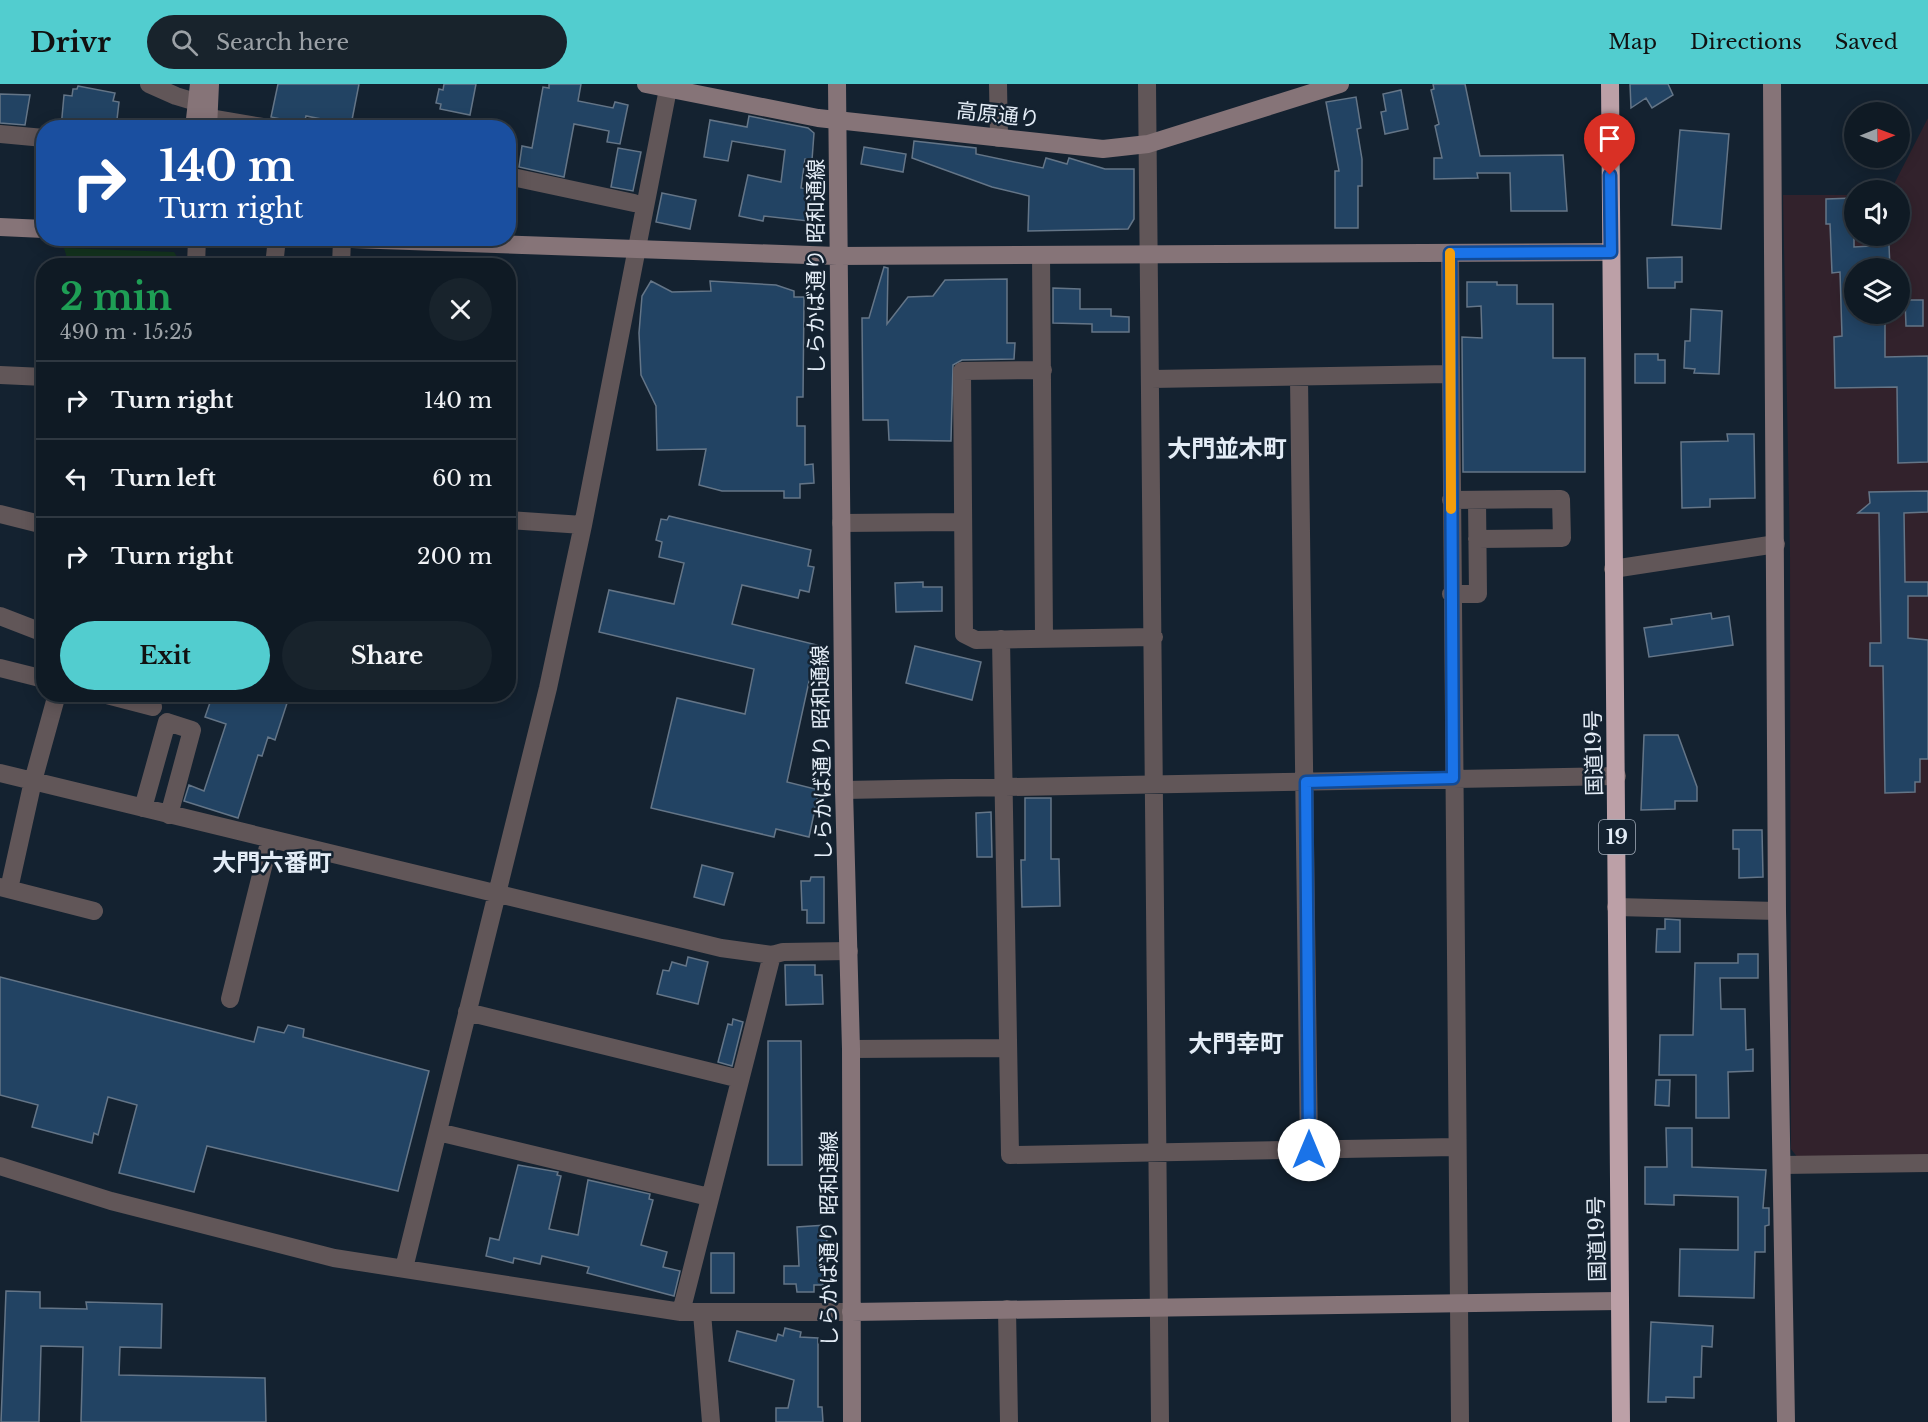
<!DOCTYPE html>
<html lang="en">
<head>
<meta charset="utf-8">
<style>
	body { margin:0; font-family:"Libre Baskerville","Noto Sans JP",serif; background:#18232c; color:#f1f3f6; height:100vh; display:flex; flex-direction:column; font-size:22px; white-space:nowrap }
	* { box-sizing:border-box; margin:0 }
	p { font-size:20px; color:#9ba1a6 }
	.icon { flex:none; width:33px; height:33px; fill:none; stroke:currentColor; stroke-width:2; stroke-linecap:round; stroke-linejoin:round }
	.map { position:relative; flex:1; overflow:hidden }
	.panel { position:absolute; left:36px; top:174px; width:480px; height:444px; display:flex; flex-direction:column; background:#0f1a24; border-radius:24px; box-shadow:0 3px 15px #0003,0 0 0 2px #2f3841 }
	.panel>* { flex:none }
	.banner { position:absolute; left:36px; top:36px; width:480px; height:126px; border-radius:24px; box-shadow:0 3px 15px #0003,0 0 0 2px #2f3841; background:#1a4fa0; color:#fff; overflow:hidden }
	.needle { width:39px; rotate:89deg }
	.buttons { position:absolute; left:1844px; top:18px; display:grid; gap:12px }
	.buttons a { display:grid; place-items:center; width:66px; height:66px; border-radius:50%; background:#0f1a24; box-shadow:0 3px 15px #0003,0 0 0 2px #2f3841; font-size:30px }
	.pin { position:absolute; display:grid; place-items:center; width:51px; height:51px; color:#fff; margin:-62px -26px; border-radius:50% 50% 50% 0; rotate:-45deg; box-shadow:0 0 6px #0007 }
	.pin .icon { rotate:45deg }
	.me { position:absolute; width:66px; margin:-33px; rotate:0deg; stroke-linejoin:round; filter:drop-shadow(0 0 4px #0008) }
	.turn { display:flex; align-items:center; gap:21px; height:126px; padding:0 24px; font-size:27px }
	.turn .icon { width:78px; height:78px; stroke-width:2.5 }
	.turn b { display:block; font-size:42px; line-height:51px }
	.round { display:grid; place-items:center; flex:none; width:63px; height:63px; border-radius:32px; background:#18232c }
	.overview { display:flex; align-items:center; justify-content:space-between; height:102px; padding:0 24px }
	h1 { font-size:36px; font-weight:700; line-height:45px; color:#1e9e55 }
	.primary-button { display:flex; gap:12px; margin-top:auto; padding:12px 24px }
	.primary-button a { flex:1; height:69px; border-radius:36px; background:#52cdcf; color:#111; font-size:24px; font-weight:700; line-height:69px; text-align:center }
	.primary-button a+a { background:#18232c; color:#f1f3f6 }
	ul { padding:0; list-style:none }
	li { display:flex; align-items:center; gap:18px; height:78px; padding:0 24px; border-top:2px solid #2f3841 }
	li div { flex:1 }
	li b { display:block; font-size:22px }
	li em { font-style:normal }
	header { display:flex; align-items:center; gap:36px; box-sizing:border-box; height:84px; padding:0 30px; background:#52cdcf; color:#111 }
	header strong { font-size:28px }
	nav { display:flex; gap:33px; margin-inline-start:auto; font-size:21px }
	.search { width:420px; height:54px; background:#18232c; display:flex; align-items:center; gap:15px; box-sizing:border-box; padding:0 21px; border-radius:33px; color:#9ba1a6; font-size:22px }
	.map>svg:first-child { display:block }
	.education { fill:#32222c; fill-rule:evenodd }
	.green { fill:#14341f }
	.building { fill:#224363; stroke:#647587; stroke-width:1.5 }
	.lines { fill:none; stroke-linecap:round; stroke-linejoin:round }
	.street { stroke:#615658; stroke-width:18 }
	.secondary { stroke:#867478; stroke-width:18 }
	.highway { stroke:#bca0a7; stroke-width:18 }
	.route-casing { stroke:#114b97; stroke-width:15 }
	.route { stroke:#1a73e8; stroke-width:10 }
	.slow { stroke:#f59e0b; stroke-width:10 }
	.labels { text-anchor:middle; stroke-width:5; stroke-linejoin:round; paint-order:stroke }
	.shield { fill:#142230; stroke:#a5afbb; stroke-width:1.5 }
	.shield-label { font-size:20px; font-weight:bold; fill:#e3ecf6 }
	.street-label { font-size:21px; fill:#e3ecf6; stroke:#142230 }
	.quarter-label { font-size:24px; font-weight:bold; fill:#e3ecf6; stroke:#142230 }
</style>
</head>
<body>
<header>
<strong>Drivr</strong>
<div class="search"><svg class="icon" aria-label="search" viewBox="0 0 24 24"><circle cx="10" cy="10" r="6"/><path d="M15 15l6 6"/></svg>Search here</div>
<nav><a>Map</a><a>Directions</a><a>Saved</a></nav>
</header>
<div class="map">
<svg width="1928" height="1338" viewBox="0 0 1928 1338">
	<rect width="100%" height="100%" fill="#142230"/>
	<!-- education -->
	<path class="education" d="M 1928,34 L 1928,1071 L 1798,1074 L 1791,1065 L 1790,471 L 1783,111 L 1854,111 L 1854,152 L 1899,152 L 1899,106 L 1891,106 ZM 1854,184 L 1899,184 L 1899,230 L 1854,230 Z"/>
	<!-- green -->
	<path class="green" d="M 64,164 L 174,168 L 179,176 L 178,181 L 153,181 L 153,176 L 90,173 L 89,181 L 69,181 Z"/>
	<!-- building -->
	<path class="building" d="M 278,0 L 359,0 L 351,41 L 306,32 L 304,40 L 271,33 Z
		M 444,0 L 476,0 L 470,31 L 440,25 L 441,20 L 436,19 L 439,5 L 443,6 Z
		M 549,0 L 581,0 L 578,17 L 613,24 L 615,18 L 628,21 L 620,60 L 607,58 L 609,47 L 574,40 L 564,93 L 519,83 L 522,62 L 532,64 L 543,3 L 549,4 Z
		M 1433,0 L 1465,0 L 1480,72 L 1563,71 L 1567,127 L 1511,127 L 1510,89 L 1477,89 L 1478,94 L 1434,95 L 1434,74 L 1442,74 L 1435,42 L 1439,40 L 1431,6 L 1434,5 Z
		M 1630,0 L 1668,0 L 1673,11 L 1652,24 L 1646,14 L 1631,24 Z
		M 78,2 L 115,9 L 113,17 L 119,18 L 116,44 L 61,44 L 64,11 L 72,12 L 73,5 L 77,5 Z
		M 1401,6 L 1408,45 L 1385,50 L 1381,28 L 1386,27 L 1383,10 Z
		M 0,10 L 30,11 L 25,41 L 0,39 Z
		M 1356,13 L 1361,44 L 1357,45 L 1362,75 L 1362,102 L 1358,102 L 1358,144 L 1335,144 L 1335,87 L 1339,87 L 1326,18 Z
		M 749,32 L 808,44 L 814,49 L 812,76 L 805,75 L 801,104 L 813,106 L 808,137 L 764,132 L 763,137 L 739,132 L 748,91 L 781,98 L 785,66 L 732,57 L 728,77 L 704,73 L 710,36 L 747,43 Z
		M 1680,46 L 1729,50 L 1721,145 L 1672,141 Z
		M 914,57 L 976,64 L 976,70 L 1043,84 L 1046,74 L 1067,80 L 1069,74 L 1105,85 L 1134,85 L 1134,135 L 1128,145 L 1028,147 L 1029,112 L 992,103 L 912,74 Z
		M 864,63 L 906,70 L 903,88 L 861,80 Z
		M 618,64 L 641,68 L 633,107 L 611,103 Z
		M 662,109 L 696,116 L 690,145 L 656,138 Z
		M 1854,114 L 1854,163 L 1889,161 L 1890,184 L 1854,184 L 1854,230 L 1885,230 L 1885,273 L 1928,272 L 1928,378 L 1898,379 L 1897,303 L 1835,304 L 1834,253 L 1842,252 L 1840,188 L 1832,189 L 1830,140 L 1826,140 L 1826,115 Z
		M 1682,173 L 1682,198 L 1675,198 L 1675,204 L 1648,204 L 1647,174 Z
		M 884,183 L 888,184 L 887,240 L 908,213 L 933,212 L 945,196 L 1007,195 L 1007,259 L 1015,259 L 1014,275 L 962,276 L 953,281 L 951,357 L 889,356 L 888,336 L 863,336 L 862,234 L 869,234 Z
		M 651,197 L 672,208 L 711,207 L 710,197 L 776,201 L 794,207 L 794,213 L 804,213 L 803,313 L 797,313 L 797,342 L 805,342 L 805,381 L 813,380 L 814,399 L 800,400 L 800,414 L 784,414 L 784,407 L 722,407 L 699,401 L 706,365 L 657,366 L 656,322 L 641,291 L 639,249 L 642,212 Z
		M 1467,198 L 1497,198 L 1497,201 L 1517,201 L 1517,220 L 1553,220 L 1553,274 L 1585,274 L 1585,388 L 1463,388 L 1462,253 L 1482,254 L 1481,222 L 1467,223 Z
		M 1053,204 L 1080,205 L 1080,225 L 1111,225 L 1111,232 L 1129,233 L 1129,248 L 1092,248 L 1092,240 L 1053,239 Z
		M 1905,216 L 1923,216 L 1923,242 L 1906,242 Z
		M 1691,225 L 1722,227 L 1719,290 L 1694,289 L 1695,285 L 1684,284 L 1685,257 L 1690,257 Z
		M 1635,270 L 1658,270 L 1658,276 L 1665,276 L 1665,299 L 1635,299 Z
		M 1727,350 L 1754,350 L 1755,414 L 1710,415 L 1710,423 L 1682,424 L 1681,358 L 1728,357 Z
		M 1928,407 L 1928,428 L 1904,429 L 1905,498 L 1928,498 L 1928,512 L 1908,512 L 1908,554 L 1928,556 L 1928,675 L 1920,675 L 1920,698 L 1915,698 L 1915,708 L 1885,709 L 1883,582 L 1870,582 L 1870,559 L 1881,559 L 1879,429 L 1858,429 L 1870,419 L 1869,408 Z
		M 669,432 L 811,466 L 808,482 L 814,483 L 809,508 L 800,506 L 798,514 L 742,501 L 732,540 L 817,561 L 787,698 L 819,706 L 809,753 L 776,745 L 774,753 L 651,724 L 677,614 L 745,630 L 754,585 L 599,548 L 609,506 L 674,520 L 684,479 L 659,473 L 662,458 L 656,456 L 661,435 L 667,436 Z
		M 923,498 L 923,503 L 942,503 L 942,527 L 896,528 L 895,499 Z
		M 1711,529 L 1712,535 L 1729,532 L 1733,561 L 1649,573 L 1644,544 L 1672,540 L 1671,535 Z
		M 915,562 L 981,578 L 972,616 L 906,599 Z
		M 213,610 L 290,610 L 275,656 L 268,653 L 262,672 L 258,671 L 238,734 L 184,717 L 189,701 L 204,707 L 226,640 L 205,633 Z
		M 1644,651 L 1678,651 L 1697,703 L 1697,717 L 1675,717 L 1675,725 L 1641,726 Z
		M 1025,714 L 1051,714 L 1051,775 L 1059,775 L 1060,822 L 1022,823 L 1021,776 L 1025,776 Z
		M 991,728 L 992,773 L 977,773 L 976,729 Z
		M 1733,746 L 1762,746 L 1763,793 L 1739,794 L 1739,765 L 1733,765 Z
		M 702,781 L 733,789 L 724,821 L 694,813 Z
		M 811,793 L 824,793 L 824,839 L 807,839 L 807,826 L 802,826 L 801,797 L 810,797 Z
		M 1665,835 L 1680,836 L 1680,868 L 1656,868 L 1657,845 L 1665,845 Z
		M 1738,870 L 1758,870 L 1758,894 L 1720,894 L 1721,925 L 1745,925 L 1746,966 L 1753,965 L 1753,987 L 1728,988 L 1729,1034 L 1696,1034 L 1696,991 L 1659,991 L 1660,951 L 1693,951 L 1695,879 L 1738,879 Z
		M 688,873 L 708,878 L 698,920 L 657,910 L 663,886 L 669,887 L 672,878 L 686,882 Z
		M 785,881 L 815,881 L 815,891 L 822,891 L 823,920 L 786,921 Z
		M 0,893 L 254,958 L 258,943 L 284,949 L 288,941 L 304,945 L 303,953 L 429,987 L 398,1107 L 207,1062 L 194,1108 L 119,1089 L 137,1021 L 108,1013 L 98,1051 L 94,1049 L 92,1059 L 32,1043 L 38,1021 L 0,1011 Z
		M 733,935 L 743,938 L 732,982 L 718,978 L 728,940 L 732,941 Z
		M 768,957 L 801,957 L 802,1081 L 768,1081 Z
		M 1656,996 L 1670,996 L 1669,1022 L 1655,1021 Z
		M 1666,1044 L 1692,1044 L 1692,1083 L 1766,1086 L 1763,1124 L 1769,1124 L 1769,1141 L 1765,1142 L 1765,1168 L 1755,1168 L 1754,1214 L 1679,1212 L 1680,1165 L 1738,1166 L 1738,1113 L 1674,1111 L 1674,1121 L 1645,1120 L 1645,1083 L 1667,1083 Z
		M 518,1081 L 558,1088 L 557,1091 L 561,1092 L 549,1145 L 578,1151 L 588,1096 L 650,1110 L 649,1115 L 653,1116 L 641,1161 L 667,1168 L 663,1183 L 680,1187 L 674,1212 L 587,1189 L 589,1183 L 542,1172 L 540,1180 L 514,1174 L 513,1179 L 486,1172 L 490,1154 L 499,1156 Z
		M 826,1141 L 828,1177 L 824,1177 L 823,1201 L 814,1201 L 814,1208 L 797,1208 L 796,1200 L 784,1200 L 784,1182 L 799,1182 L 797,1143 Z
		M 711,1169 L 734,1169 L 734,1209 L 711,1209 Z
		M 6,1207 L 40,1208 L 40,1224 L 87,1225 L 86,1218 L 162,1220 L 161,1264 L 120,1263 L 119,1291 L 265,1294 L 266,1338 L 81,1338 L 83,1263 L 41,1262 L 39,1338 L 1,1338 Z
		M 1651,1238 L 1713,1242 L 1712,1263 L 1702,1262 L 1701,1293 L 1694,1293 L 1694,1314 L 1666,1313 L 1666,1318 L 1648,1318 Z
		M 785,1244 L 801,1248 L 800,1253 L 818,1254 L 818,1323 L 822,1323 L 823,1338 L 776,1338 L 776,1324 L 788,1324 L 794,1296 L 729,1277 L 737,1247 L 776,1257 L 778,1250 L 783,1252 Z"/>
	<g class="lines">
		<!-- street -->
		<path class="street" d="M 149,0 L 176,12 L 196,18
			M 998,0 L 999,54
			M 1147,0 L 1160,1338
			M 209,34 L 269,44
			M 0,50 L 44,54
			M 508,92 L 634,119
			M 1450,169 L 1460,1338
			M 1041,171 L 1044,553
			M 196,182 L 197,154
			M 274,182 L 277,154
			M 341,182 L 342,155
			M 1043,286 L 962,287 L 964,550 L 976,556 L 1154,553
			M 0,291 L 44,293
			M 1299,294 L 1309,1066
			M 1151,295 L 1450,290
			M 1451,416 L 1561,415 L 1562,454 L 1477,455
			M 0,430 L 44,441
			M 508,436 L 583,441
			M 841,439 L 962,438
			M 1613,485 L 1776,460
			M 1451,510 L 1478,510 L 1477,416
			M 0,532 L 44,549
			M 1001,555 L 1010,1071 L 1456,1063
			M 0,584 L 44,595
			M 103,610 L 153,623
			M 0,689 L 721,864 L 772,871 L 783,868 L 849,867
			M 844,706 L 1617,692
			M 143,724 L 167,638 L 192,646 L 169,731
			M 0,803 L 94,827
			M 9,805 L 33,697 L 57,610
			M 1616,823 L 1777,827
			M 230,915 L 270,755
			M 467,928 L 740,995
			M 851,965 L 1007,964
			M 438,1048 L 709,1113
			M 1782,1081 L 1928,1079
			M 0,1082 L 111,1117 L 334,1174 L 681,1228 L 851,1228
			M 404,1184 L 548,604 L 583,441 L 668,5
			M 1007,1225 L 1009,1338
			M 681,1228 L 772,871
			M 702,1229 L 711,1338"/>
		<!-- secondary -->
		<path class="secondary" d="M 646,0 L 818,34 L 1103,65 L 1148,60 L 1340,0
			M 837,0 L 844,706 L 851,965 L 852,1338
			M 1772,0 L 1777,827 L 1786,1338
			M 194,44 L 199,0
			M 208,44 L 210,0
			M 0,143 L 44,145
			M 323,154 L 837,172 L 1611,168
			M 851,1228 L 1620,1217"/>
		<!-- highway -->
		<path class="highway" d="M 1610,0 L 1621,1338"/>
	</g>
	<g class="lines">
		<defs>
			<path id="route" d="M 1309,1066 L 1306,698 L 1453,694 L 1450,169 L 1611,168 L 1610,91"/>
		</defs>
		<!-- route casing -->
		<use href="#route" class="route-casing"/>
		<!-- route -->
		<use href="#route" class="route"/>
		<!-- slow -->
		<path class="slow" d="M 1450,169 L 1451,425"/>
	</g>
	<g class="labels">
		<!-- shield labels -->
		<rect class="shield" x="1599" y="736" width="36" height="34" rx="4.5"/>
		<g class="shield-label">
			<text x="1617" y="760">19</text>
		</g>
		<!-- street labels -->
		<g class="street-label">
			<text transform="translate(998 31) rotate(6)" y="7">高原通り</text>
			<text transform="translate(816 183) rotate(-90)" y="7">しらかば通り 昭和通線</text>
			<text transform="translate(822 669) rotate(-91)" y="7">しらかば通り 昭和通線</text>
			<text transform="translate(1594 669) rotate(-91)" y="7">国道19号</text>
			<text transform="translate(829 1155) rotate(-90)" y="7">しらかば通り 昭和通線</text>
			<text transform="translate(1597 1155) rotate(-91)" y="7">国道19号</text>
		</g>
		<!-- quarter labels -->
		<g class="quarter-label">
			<text x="1227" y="373">大門並木町</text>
			<text x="272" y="787">大門六番町</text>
			<text x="1236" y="968">大門幸町</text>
		</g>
	</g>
</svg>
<div class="buttons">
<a><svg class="needle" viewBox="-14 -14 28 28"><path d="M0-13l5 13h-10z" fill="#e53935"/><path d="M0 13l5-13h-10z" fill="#9ba1a6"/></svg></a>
<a><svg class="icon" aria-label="sound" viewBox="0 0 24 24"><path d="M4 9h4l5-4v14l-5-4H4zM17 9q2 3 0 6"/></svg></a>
<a><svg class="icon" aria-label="layers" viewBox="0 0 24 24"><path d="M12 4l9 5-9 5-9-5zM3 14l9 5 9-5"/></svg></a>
</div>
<div class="pin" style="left:1610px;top:91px;background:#d93025"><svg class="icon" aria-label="arrive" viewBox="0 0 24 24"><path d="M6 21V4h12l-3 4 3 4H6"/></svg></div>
<svg class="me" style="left:1309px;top:1066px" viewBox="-20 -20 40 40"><circle r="19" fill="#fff"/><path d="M0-13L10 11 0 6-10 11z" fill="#1a73e8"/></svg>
<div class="banner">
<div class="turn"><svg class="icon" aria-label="right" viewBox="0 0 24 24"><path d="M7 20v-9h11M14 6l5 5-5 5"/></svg><div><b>140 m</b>Turn right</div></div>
</div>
<section class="panel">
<div class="overview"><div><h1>2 min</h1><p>490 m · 15:25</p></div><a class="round"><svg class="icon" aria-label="close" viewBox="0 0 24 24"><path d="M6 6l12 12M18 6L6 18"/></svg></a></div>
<ul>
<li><svg class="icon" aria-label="right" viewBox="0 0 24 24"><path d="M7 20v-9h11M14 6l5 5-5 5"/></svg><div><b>Turn right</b></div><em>140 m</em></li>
<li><svg class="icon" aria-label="left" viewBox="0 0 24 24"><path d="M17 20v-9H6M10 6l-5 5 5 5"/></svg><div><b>Turn left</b></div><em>60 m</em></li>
<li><svg class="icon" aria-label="right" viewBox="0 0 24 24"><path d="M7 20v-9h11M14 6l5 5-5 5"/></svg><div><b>Turn right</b></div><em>200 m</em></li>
</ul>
<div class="primary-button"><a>Exit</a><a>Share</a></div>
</section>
</div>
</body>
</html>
